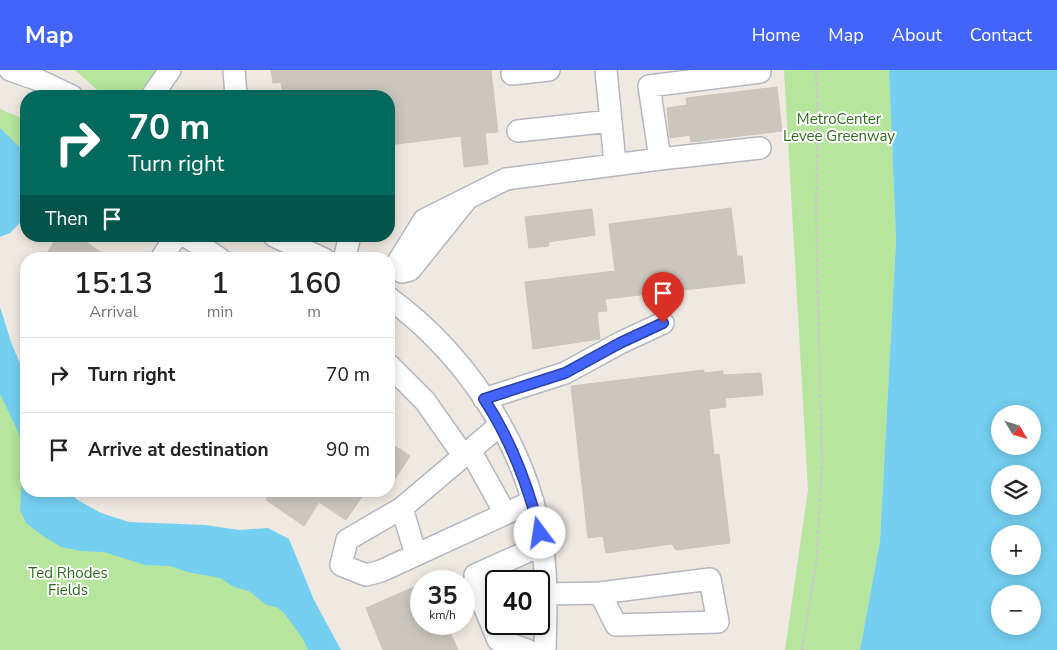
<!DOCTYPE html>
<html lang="en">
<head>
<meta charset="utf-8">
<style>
	body { margin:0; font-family:"Nunito Sans",sans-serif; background:#f2f2f2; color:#222; height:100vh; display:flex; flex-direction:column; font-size:19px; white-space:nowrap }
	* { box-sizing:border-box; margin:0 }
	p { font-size:16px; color:#767676 }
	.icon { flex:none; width:28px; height:28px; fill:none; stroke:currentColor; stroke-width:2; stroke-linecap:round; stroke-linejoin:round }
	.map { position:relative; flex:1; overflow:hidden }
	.panel { position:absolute; left:20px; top:182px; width:375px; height:245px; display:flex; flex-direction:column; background:#fff; border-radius:20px; box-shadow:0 2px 12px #0003 }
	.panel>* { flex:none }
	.banner { position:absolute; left:20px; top:20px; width:375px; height:152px; border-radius:20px; box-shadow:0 2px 12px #0003; background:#00695c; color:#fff; overflow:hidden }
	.needle { width:32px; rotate:128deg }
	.controls { position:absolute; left:991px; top:335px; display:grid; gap:10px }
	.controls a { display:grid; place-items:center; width:50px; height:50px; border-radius:50%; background:#fff; box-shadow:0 2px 12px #0003; font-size:25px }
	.speed { position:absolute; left:410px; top:500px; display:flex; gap:10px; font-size:25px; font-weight:700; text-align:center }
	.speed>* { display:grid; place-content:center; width:65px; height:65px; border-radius:50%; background:#fff; box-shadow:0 2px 12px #0003; line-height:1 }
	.speed small { font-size:12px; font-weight:400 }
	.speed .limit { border:2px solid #111; border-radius:8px; background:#fff; color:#111 }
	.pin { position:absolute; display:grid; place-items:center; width:42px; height:42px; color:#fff; margin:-51px -21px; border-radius:50% 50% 50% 0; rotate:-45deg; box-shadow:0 0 5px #0007 }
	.pin .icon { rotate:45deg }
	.me { position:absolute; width:55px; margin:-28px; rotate:346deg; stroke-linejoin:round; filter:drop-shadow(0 0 4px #0008) }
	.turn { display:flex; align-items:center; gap:18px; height:105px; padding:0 25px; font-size:22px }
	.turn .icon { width:65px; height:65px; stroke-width:2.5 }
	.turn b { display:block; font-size:35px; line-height:42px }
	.then { display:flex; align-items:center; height:48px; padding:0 25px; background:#0003; gap:10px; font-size:19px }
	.eta { display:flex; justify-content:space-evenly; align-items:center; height:85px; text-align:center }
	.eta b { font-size:30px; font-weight:600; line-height:35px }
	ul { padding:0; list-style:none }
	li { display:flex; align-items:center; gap:15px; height:75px; padding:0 25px; border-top:1px solid #e0e0e0 }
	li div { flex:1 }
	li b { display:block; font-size:19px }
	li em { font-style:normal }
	header { display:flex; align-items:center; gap:30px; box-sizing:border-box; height:70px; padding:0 25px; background:#4264fb; color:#fff }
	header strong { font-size:24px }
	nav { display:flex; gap:28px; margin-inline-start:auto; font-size:18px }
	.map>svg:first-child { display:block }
	.green { fill:#b6e59e }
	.water { fill:#75cff0; fill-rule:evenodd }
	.building { fill:#cbc7bf; stroke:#cbc5ba }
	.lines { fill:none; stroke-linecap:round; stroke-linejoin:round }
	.minor-casing { stroke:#b4b7c1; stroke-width:24 }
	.path { stroke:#c9c9c9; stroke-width:2.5; stroke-dasharray:4 2.5; stroke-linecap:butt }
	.minor { stroke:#fff; stroke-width:21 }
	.route-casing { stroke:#2b41a3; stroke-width:12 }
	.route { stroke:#4264fb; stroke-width:9 }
	.labels { text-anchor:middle; stroke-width:4; stroke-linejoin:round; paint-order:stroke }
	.park-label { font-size:15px; fill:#2c6e1b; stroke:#fff }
</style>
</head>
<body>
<header>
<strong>Map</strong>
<nav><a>Home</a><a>Map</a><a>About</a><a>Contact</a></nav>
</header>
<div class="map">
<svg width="1057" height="580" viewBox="0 0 1057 580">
	<rect width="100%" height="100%" fill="#efe9e1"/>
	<!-- green -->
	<path class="green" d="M 75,0 L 158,0 L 139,26 L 104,26 Z
		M 784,0 L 889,0 L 896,170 L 880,471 L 860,580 L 785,580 L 808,420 Z
		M 0,39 L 26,50 L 26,132 L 0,144 Z
		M 0,277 L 26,354 L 26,421 L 139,469 L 271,481 L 320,580 L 0,580 Z"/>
	<!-- water -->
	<path class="water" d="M 889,0 L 1057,0 L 1057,580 L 860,580 L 880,471 L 896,170 ZM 1000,344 L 1032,344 L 1032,376 L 1000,376 ZM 1000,404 L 1032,404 L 1032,436 L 1000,436 ZM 1000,464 L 1032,464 L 1032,496 L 1000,496 ZM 1000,524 L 1032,524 L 1032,556 L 1000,556 Z
		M 0,58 L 26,83 L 26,147 L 10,163 L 0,167 Z
		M 0,237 L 11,272 L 26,308 L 26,421 L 71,421 L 76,429 L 101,443 L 129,452 L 205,455 L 239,460 L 268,458 L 289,469 L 314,530 L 341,580 L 308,580 L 303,569 L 284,543 L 277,537 L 266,535 L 249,521 L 234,517 L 220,508 L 187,502 L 170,496 L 145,495 L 104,482 L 81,481 L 61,477 L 43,466 L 26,453 L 20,440 L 24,374 L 0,324 Z"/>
	<!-- building -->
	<path class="building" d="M 271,0 L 491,0 L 498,62 L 485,63 L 488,94 L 464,97 L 461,66 L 389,75 L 389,26 L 283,26 L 281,12 L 273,13 Z
		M 777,17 L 782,61 L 691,72 L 690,65 L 670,68 L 667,38 L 687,35 L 686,28 Z
		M 731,138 L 737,186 L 742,186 L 745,213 L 605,229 L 607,241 L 597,242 L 600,269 L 533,279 L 525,212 L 615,201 L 609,154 Z
		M 592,139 L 595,165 L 548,172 L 549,176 L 529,178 L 525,147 Z
		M 58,166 L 77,166 L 111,189 L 43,189 Z
		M 704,300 L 704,303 L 723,301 L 723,305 L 761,303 L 763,325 L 725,328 L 726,337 L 709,339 L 714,385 L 719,384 L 730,473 L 676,480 L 672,474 L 606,483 L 603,466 L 588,468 L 571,316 Z
		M 389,372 L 410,386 L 389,418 Z
		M 272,421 L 366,421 L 346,450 L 319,432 L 304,456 L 266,430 Z
		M 421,514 L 421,554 L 446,554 L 458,580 L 383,580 L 366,538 Z"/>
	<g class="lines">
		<defs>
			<path id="minor" d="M 10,0 L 36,9 L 72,26
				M 234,0 L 236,26
				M 606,0 L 615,93
				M 512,4 L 549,0
				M 152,26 L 170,0
				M 518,61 L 611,51
				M 660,89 L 760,78
				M 467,129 L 410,200 L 402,202 L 398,192 L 424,150 L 506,109 L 660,89 L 649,16 L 760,2 L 760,0
				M 186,166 L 220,189
				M 274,166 L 324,189
				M 161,189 L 176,166
				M 344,189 L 350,166
				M 389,228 C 464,283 523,370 540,462 C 548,501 546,541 545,580
				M 389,295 L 425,331 L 463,385
				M 484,329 L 565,303 L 620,273 L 663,253
				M 500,355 L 402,438 L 347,470 L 341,495 L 366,505 L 381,501 L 533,431
				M 470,380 L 505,443
				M 402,438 L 416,485
				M 546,524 L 600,523 L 616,555 L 718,552 L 710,509 L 600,523
				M 527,580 L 498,570 L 475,514 L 475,505 L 542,475"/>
		</defs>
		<!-- minor casing -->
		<use href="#minor" class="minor-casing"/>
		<!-- path -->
		<path class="path" d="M 802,580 L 817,488 L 822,390 L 816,143 L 818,42 L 816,0"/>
		<!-- minor -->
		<use href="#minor" class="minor"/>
	</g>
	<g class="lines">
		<defs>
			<path id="route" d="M 540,463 C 528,415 511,370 484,329 L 565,303 L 620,273 L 663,253"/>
		</defs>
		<!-- route casing -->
		<use href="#route" class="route-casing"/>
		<!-- route -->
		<use href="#route" class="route"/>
	</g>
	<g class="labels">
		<!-- park labels -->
		<g class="park-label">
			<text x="839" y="54">MetroCenter<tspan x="839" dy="17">Levee Greenway</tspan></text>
			<text x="68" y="508">Ted Rhodes<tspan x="68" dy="17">Fields</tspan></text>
		</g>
	</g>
</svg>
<div class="controls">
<a><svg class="needle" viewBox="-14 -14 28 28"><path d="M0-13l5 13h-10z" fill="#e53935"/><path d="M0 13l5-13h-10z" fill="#767676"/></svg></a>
<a><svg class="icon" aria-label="layers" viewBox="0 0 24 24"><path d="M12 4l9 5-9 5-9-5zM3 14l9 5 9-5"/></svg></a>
<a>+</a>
<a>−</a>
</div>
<div class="speed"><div>35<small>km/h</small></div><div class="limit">40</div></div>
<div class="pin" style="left:663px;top:253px;background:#d93025"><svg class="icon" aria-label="arrive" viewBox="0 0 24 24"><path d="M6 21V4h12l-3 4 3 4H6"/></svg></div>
<svg class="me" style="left:540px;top:463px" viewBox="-20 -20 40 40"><circle r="19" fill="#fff"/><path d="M0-13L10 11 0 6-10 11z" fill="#4264fb"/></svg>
<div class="banner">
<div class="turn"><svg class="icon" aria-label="right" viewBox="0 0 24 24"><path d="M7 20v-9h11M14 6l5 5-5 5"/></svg><div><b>70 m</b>Turn right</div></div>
<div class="then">Then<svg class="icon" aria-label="arrive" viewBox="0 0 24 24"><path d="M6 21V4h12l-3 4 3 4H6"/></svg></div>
</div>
<section class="panel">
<div class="eta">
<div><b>15:13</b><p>Arrival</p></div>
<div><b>1</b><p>min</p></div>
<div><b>160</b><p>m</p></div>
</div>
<ul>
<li><svg class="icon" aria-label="right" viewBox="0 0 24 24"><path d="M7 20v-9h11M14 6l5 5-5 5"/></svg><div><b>Turn right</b></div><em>70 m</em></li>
<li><svg class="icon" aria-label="arrive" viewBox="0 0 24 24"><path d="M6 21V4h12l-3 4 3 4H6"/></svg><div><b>Arrive at destination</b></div><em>90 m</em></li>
</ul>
</section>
</div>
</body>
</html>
